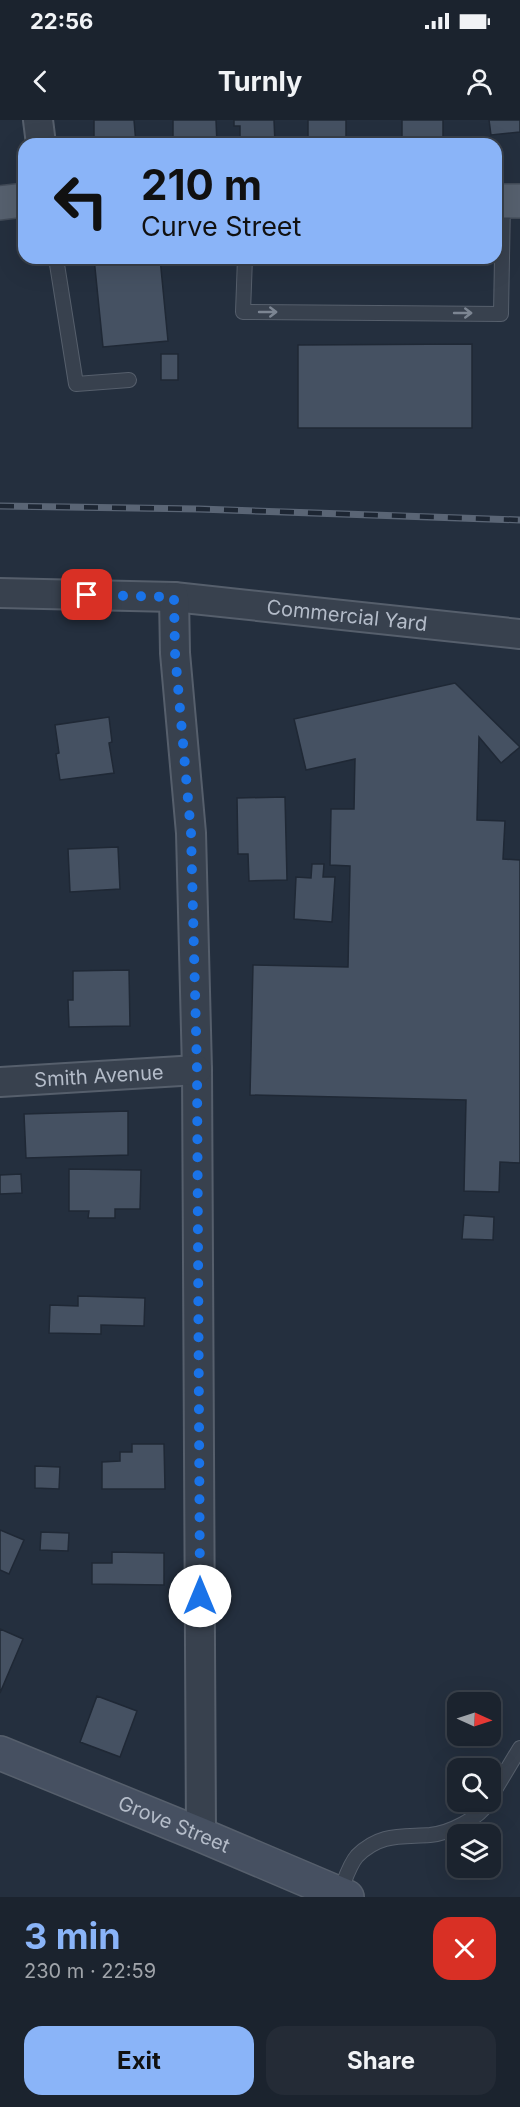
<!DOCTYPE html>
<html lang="en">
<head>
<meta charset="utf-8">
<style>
	body { margin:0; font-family:Inter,sans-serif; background:#242b36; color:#f1f3f6; height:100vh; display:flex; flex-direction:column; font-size:22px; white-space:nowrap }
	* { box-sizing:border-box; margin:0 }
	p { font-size:20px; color:#a0a4aa }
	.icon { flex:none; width:33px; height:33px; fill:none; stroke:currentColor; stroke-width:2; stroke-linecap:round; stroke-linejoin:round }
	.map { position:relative; height:1777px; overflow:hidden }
	.details { display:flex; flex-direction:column; background:#1b232e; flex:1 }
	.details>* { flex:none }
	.top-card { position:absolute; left:18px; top:18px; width:484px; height:126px; border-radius:18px; box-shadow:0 6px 24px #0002,0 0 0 2px #39404a; background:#8ab4f8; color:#111; overflow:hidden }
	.needle { width:39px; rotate:93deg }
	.tools { position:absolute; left:447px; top:1572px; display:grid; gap:12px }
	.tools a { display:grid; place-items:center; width:54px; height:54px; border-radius:12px; background:#1b232e; box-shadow:0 6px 24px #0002,0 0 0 2px #39404a; font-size:30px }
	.pin { position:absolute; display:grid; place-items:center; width:51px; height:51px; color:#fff; margin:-26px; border-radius:12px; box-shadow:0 3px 9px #0006 }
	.me { position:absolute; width:66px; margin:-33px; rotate:0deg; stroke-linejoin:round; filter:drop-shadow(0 0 4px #0008) }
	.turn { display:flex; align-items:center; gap:21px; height:126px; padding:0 24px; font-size:27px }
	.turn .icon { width:78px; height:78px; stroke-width:2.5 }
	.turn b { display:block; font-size:42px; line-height:51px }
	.round { display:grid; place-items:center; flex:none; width:63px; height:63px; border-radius:18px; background:#242b36 }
	.headline { display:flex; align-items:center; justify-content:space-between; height:102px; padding:0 24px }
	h1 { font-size:36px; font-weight:700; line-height:45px; color:#8ab4f8 }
	.cta { display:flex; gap:12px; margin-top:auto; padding:12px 24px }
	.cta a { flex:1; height:69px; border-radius:18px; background:#8ab4f8; color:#111; font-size:24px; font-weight:700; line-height:69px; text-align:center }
	.cta a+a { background:#242b36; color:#f1f3f6 }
	.status { display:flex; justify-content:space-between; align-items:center; height:42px; padding:0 30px; background:#1b232e; direction:ltr }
	.status svg { height:16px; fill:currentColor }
	header { display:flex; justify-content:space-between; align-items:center; height:78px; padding:0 24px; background:#1b232e; font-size:27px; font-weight:700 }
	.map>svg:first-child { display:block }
	.building { fill:#455162; stroke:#1f2835; stroke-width:1.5 }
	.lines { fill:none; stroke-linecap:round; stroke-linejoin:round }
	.service-casing { stroke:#565f6c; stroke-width:16 }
	.minor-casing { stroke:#565f6c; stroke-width:32 }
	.secondary-casing { stroke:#565f6c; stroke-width:36 }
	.primary-casing { stroke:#414a57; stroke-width:36 }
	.service { stroke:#38414e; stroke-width:14 }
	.minor { stroke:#38414e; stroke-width:28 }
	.secondary { stroke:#465061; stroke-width:33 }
	.primary { stroke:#56606e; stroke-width:33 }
	.rail-casing { stroke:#5a6575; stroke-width:7 }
	.rail { stroke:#1d2633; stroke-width:4.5; stroke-dasharray:14; stroke-linecap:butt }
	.oneway { stroke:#7c8592 }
	.route { stroke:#1a73e8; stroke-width:10; stroke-dasharray:0 18 }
	.labels { text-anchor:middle; stroke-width:6; stroke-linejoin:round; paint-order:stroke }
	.street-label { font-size:20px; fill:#b4bcc9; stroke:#1d2633 }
</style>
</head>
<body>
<div class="status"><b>22:56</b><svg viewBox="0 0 49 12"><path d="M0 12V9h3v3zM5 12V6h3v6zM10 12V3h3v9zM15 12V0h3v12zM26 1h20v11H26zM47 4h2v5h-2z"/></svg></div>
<header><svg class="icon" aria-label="back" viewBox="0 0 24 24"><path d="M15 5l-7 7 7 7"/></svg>Turnly<svg class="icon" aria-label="person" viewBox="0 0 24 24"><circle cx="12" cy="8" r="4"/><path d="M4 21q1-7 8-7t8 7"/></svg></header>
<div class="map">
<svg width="520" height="1777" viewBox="0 0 520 1777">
	<rect width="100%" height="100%" fill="#242f3e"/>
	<!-- building -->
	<path class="building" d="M 94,0 L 134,0 L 136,24 L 94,24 Z
		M 173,0 L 216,0 L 217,24 L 173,24 Z
		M 234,0 L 274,0 L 275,24 L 240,24 L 240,6 L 234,6 Z
		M 308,0 L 346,0 L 346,24 L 308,24 Z
		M 402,0 L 443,0 L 443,24 L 402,24 Z
		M 489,0 L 520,0 L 520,12 L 491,15 Z
		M 94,138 L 160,138 L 168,221 L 103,227 Z
		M 472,224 L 472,308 L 298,308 L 298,225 Z
		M 161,234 L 178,234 L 178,260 L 161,260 Z
		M 455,563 L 520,627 L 501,643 L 479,617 L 477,700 L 505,701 L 503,739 L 520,740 L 520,1043 L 500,1042 L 499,1072 L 464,1071 L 466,980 L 250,975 L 253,845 L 348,847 L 350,746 L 330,745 L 331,689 L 354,689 L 355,639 L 306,650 L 294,599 Z
		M 109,597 L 112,622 L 109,623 L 114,653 L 60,660 L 56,634 L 59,633 L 55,605 Z
		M 285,677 L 287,760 L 249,761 L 248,734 L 238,734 L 237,678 Z
		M 118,727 L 120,769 L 70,772 L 68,729 Z
		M 312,744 L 324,744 L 323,757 L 335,757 L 332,802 L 294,799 L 296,757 L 311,758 Z
		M 129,850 L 130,906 L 69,907 L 68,880 L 73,880 L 73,851 Z
		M 128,991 L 128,1035 L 26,1038 L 24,994 Z
		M 69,1049 L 141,1050 L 140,1089 L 115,1089 L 115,1098 L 88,1098 L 89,1091 L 69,1091 Z
		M 21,1054 L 22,1073 L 0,1074 L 0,1055 Z
		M 464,1095 L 494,1097 L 493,1120 L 462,1119 Z
		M 78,1176 L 145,1178 L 144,1206 L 101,1205 L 101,1214 L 49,1213 L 50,1185 L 78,1186 Z
		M 132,1324 L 164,1324 L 165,1369 L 102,1369 L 102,1342 L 120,1341 L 120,1332 L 132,1332 Z
		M 35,1346 L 60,1347 L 59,1369 L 35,1368 Z
		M 0,1410 L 24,1420 L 9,1454 L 0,1450 Z
		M 41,1412 L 69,1413 L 68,1431 L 40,1430 Z
		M 112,1432 L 164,1433 L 164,1465 L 92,1464 L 92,1443 L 112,1443 Z
		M 0,1509 L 23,1519 L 0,1573 Z
		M 97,1576 L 137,1591 L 120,1637 L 80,1622 Z"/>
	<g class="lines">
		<defs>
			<path id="service" d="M 56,138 L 76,264 L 129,260
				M 245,138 L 243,192 L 501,194 L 503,81
				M 490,1678 L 520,1628
				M 339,1774 C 344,1763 349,1745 357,1736 C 380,1713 401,1717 430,1715 C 450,1713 478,1699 489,1682"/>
			<g id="minor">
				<path d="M 38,0 L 41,24"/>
				<path id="s1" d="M 0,473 L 174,477 L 520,514"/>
				<path d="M 174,477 L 175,533 L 191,713 L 197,950 L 201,1715"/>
				<path id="s2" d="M 0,962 L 197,950"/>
			</g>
			<g id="secondary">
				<path id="s3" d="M 0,1633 L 201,1715 L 347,1777"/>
			</g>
			<path id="primary" d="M 496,81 L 520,81
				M 0,83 L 24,80"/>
		</defs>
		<!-- service casing -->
		<use href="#service" class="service-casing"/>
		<!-- minor casing -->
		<use href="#minor" class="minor-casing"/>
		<!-- secondary casing -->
		<use href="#secondary" class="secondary-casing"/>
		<!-- primary casing -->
		<use href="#primary" class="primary-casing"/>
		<!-- service -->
		<use href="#service" class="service"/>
		<!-- minor -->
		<use href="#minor" class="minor"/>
		<!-- secondary -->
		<use href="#secondary" class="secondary"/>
		<!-- primary -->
		<use href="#primary" class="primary"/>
		<defs>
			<path id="rail" d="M 0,386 L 199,389 L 520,400"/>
		</defs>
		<!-- rail casing -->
		<use href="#rail" class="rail-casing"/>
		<!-- rail -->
		<use href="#rail" class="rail"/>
	</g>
	<!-- one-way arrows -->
	<defs><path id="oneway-shaft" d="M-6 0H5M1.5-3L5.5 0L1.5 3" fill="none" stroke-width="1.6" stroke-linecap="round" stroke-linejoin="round" transform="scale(1.5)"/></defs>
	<g class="oneway">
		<use href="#oneway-shaft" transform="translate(268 192)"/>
		<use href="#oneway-shaft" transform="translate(463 193)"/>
	</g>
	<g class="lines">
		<!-- route -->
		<path class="route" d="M 87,475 L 174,477 L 175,533 L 191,713 L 197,950 L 200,1476"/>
	</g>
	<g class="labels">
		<!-- street labels -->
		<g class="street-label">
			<text dy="7" stroke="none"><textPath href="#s1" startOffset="348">Commercial Yard</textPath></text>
			<text dy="7" stroke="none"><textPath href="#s2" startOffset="99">Smith Avenue</textPath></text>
			<text dy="7" stroke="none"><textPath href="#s3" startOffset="188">Grove Street</textPath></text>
		</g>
	</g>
</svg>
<div class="tools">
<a><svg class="needle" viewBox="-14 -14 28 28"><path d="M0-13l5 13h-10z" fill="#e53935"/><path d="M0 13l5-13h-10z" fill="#a0a4aa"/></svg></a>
<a><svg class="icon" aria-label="search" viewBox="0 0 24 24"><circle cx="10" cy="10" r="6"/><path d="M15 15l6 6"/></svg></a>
<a><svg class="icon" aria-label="layers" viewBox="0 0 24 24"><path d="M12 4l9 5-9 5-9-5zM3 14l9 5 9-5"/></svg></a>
</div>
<div class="pin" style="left:87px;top:475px;background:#d93025"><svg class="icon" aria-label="arrive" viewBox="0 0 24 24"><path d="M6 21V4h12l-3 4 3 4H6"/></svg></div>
<svg class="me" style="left:200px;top:1476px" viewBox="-20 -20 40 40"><circle r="19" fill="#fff"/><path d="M0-13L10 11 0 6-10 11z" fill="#1a73e8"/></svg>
<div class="top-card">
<div class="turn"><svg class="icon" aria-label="left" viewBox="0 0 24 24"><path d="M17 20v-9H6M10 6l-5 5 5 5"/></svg><div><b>210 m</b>Curve Street</div></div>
</div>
</div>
<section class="details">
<div class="headline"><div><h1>3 min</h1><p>230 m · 22:59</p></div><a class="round" style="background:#d93025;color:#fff"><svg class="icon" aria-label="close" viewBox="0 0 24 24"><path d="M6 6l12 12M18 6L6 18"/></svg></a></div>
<div class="cta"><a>Exit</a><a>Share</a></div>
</section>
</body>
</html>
